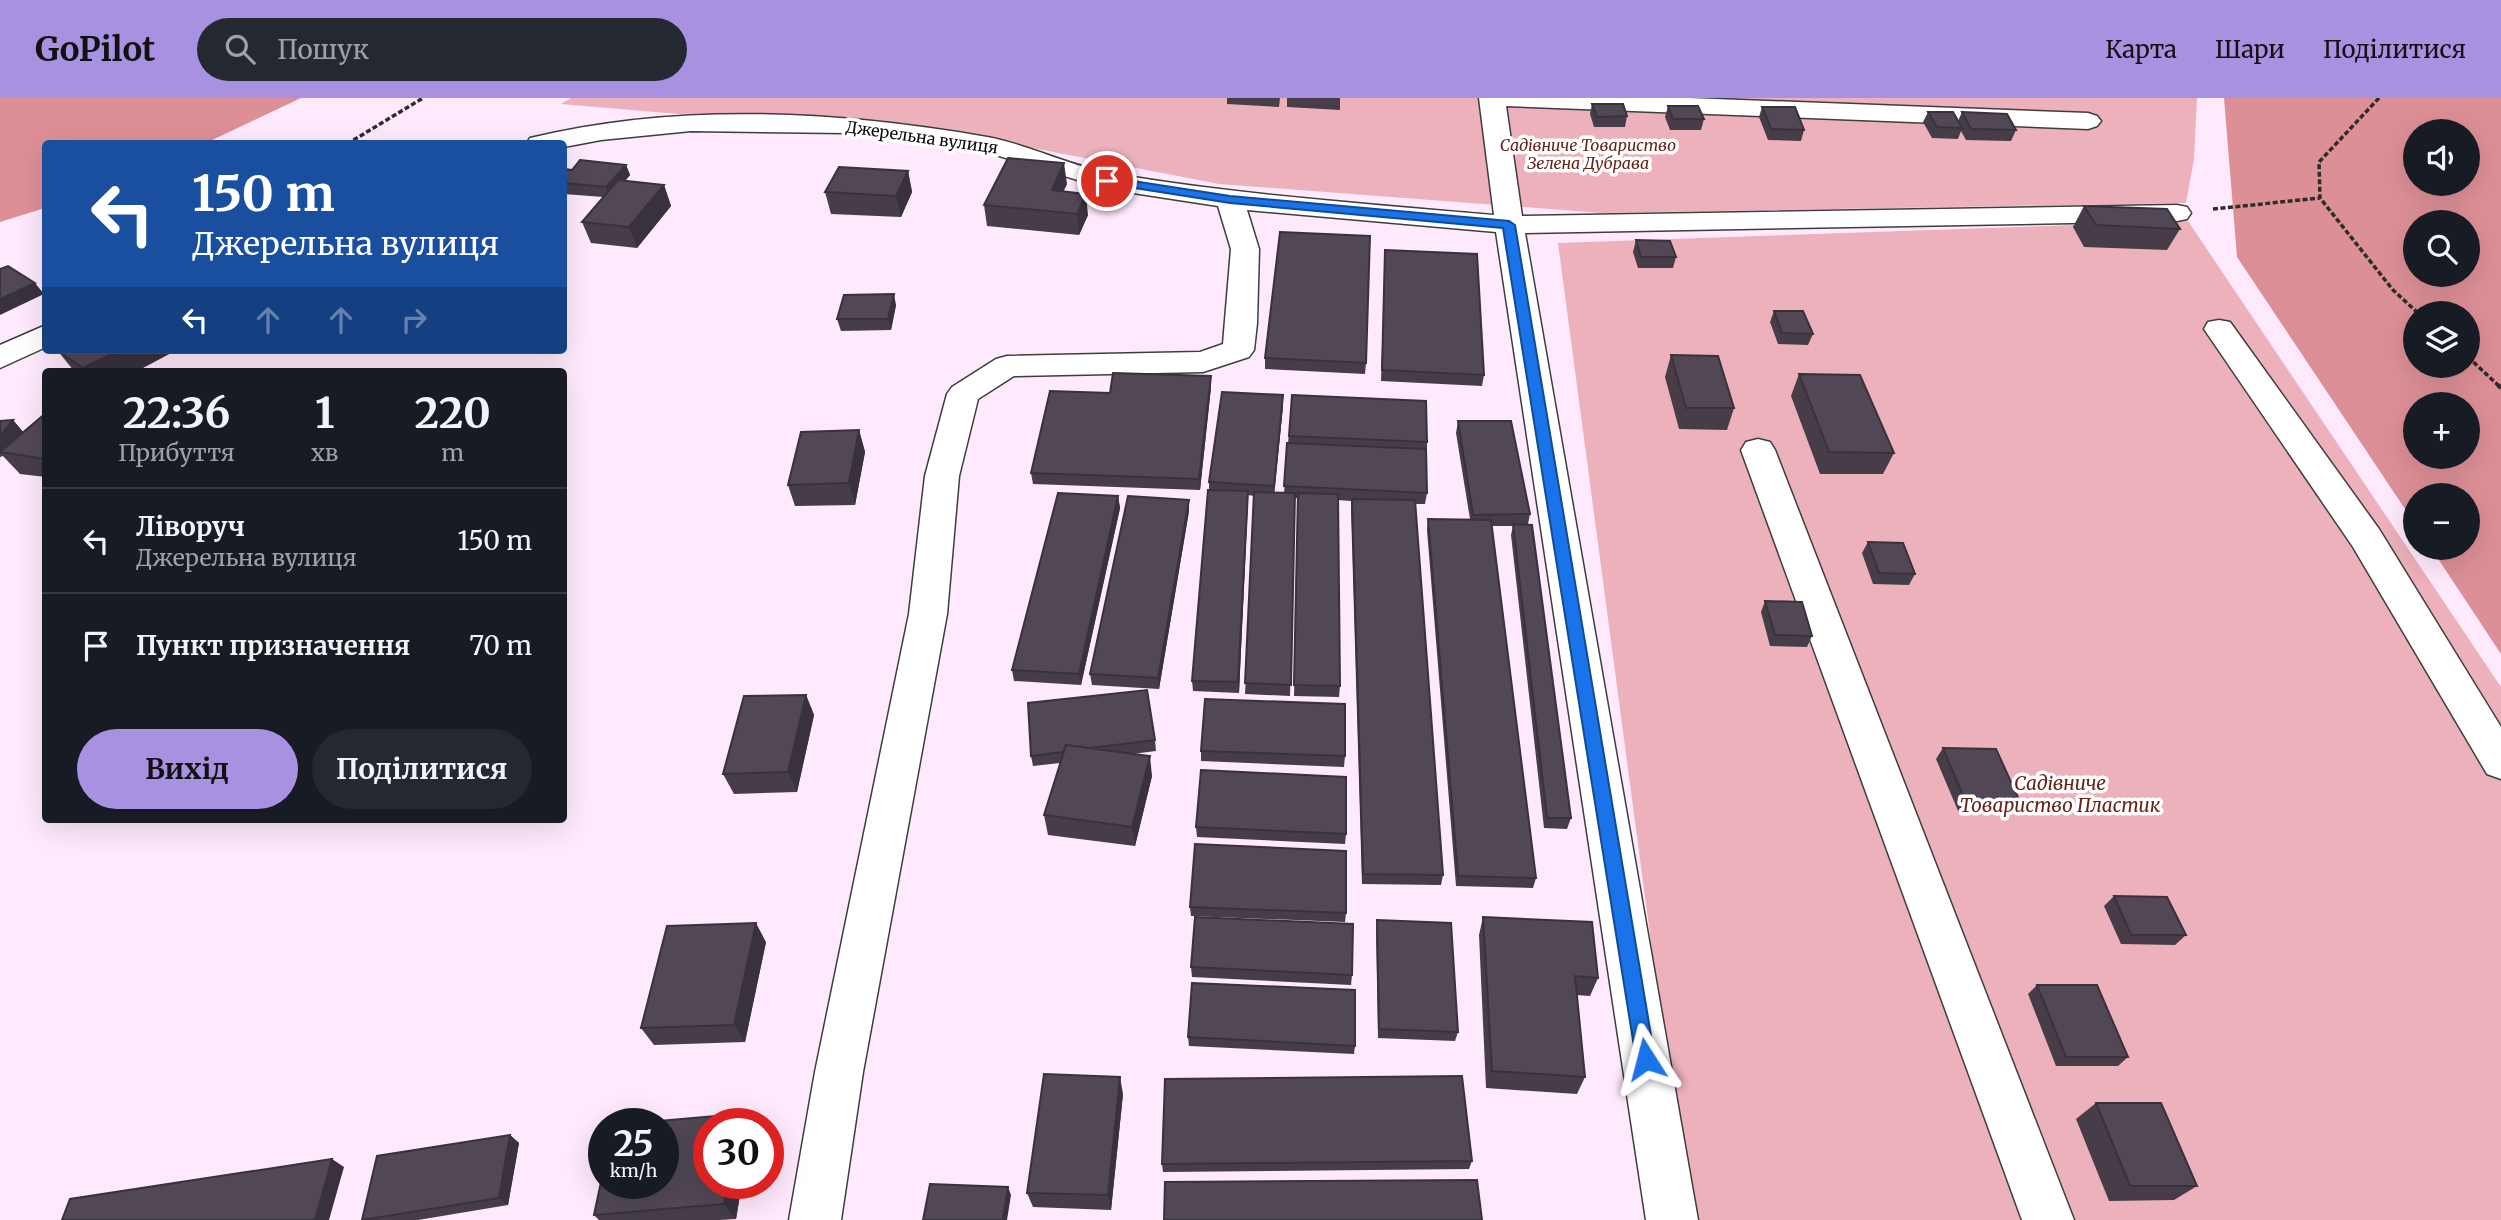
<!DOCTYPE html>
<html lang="uk">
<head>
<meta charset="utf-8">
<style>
	body { margin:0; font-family:Merriweather,serif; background:#242831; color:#f1f3f6; height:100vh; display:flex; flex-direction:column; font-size:26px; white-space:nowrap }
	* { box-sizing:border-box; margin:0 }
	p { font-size:23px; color:#9ea1a6 }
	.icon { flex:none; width:38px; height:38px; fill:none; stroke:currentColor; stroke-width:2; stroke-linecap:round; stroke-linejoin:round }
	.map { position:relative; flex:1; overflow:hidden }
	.side { position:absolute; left:42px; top:270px; width:525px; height:455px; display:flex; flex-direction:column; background:#171b24; border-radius:7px; box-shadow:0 7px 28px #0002 }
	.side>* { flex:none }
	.hud { position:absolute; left:42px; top:42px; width:525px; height:214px; border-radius:7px; box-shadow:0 7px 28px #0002; background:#1a4fa0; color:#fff; overflow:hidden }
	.tools { position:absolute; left:2403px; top:21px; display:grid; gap:14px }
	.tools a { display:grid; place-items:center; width:77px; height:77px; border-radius:50%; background:#171b24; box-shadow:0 7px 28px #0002; font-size:35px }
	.speed { position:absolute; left:588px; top:1010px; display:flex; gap:14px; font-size:35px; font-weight:700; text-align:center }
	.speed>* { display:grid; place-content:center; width:91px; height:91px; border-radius:50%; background:#171b24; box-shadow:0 7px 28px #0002; line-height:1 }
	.speed small { font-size:18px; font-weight:400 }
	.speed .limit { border:10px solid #d22; background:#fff; color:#111 }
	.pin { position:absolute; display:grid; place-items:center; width:60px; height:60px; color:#fff; margin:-30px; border:4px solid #fff; border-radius:50%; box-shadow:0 2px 7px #0007 }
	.me { position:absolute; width:77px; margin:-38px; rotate:351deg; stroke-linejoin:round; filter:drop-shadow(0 0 5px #0008) }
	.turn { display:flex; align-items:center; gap:24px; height:147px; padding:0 35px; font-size:32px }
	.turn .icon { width:91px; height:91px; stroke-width:2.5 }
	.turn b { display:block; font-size:49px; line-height:60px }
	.lanes { display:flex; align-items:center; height:66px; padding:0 35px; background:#0003; justify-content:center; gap:35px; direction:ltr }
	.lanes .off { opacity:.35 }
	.eta { display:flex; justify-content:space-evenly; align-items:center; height:119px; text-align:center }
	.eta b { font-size:42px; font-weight:700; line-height:49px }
	.button { display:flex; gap:14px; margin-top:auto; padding:14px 35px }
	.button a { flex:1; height:80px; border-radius:42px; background:#a891e0; color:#111; font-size:28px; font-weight:700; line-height:80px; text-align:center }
	.button a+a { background:#242831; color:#f1f3f6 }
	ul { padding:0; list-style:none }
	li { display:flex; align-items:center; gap:21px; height:105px; padding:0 35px; border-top:2px solid #363941 }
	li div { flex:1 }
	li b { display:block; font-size:26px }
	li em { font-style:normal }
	header { display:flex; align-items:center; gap:42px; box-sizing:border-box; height:98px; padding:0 35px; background:#a891e0; color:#111 }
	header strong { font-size:33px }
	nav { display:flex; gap:38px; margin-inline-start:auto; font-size:24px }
	.search { width:490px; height:63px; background:#242831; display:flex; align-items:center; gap:18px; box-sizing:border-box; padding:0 24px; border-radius:38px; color:#9ea1a6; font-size:26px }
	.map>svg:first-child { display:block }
	.green { fill:#ecb1ba }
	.forest { fill:#dd8f96; fill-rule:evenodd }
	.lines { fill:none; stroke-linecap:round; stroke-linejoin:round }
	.minor-casing { stroke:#3e3e3e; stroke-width:3 }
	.path-far1 { stroke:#2d2d2d; stroke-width:3.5; stroke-dasharray:5 2.5; stroke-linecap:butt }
	.path { stroke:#2d2d2d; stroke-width:4.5; stroke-dasharray:7 3.5; stroke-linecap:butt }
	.minor { fill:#fff; fill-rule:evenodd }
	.wall { fill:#463d49 }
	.shaded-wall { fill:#39323c }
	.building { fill:#514755; stroke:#39323c; stroke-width:2 }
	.route { fill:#1a73e8; stroke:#114b97; stroke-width:2 }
	.labels { text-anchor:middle; stroke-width:7; stroke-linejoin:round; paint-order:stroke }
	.far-street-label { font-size:16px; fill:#0b0b0b; stroke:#fff }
	.far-park-label { font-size:16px; font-style:italic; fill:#662418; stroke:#fff }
	.park-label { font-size:19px; font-style:italic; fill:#662418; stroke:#fff }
</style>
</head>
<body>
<header>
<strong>GoPilot</strong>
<div class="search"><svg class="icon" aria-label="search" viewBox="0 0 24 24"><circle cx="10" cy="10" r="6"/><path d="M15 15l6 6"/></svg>Пошук</div>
<nav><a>Карта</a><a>Шари</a><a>Поділитися</a></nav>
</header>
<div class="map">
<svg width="2501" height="1122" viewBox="0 0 2501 1122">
	<rect width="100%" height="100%" fill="#ffe9fc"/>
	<!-- green -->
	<path class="green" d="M 571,0 L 2197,0 L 2194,61 L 2186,105 L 1602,115 L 1219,86 L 997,43 L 561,6 Z
		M 2188,123 L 2501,589 L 2501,1122 L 1688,1122 L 1558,145 Z"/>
	<!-- forest -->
	<path class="forest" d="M 0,0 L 301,0 L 206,45 L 46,46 L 45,110 L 0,124 Z
		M 2224,0 L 2501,0 L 2501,556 L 2431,450 L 2468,450 L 2468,397 L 2415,397 L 2415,426 L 2237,159 ZM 2415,33 L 2468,33 L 2468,86 L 2415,86 ZM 2415,124 L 2468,124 L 2468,177 L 2415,177 ZM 2415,215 L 2468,215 L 2468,268 L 2415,268 ZM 2415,306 L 2468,306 L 2468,359 L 2415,359 Z"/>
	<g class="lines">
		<defs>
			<path id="minor" d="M 1689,0 L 2088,15 L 2097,18 L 2101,23 L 2097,28 L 2088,31 L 1506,8 L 1522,118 L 2177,107 L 2187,109 L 2191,115 L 2187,121 L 2177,123 L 1525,135 L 1698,1122 L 1646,1122 L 1496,134 L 1247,112 L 1259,151 L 1257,225 L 1254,252 L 1249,259 L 1203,274 L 1014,278 L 978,301 L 959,378 L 947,516 L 863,974 L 841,1122 L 789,1122 L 815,974 L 909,516 L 925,378 L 947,296 L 952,289 L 996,261 L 1007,258 L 1200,254 L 1223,246 L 1231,151 L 1218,108 L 1107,91 L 986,54 L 846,35 L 691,33 L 601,42 L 564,49 L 564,46 L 526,46 L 530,40 C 678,4 839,13 987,39 C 1031,47 1071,69 1115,76 C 1240,97 1367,106 1494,117 L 1479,0 Z
				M 2219,222 L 2230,224 L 2379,431 L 2501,629 L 2501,681 L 2487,676 L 2353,449 L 2204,231 L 2208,224 Z
				M 46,227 L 46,249 L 0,270 L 0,247 Z
				M 1758,341 L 1770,344 L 1775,352 L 2074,1122 L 2022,1122 L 1741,352 L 1746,344 Z"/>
		</defs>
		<!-- minor casing -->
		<use href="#minor" class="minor-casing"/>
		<!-- path-far1 -->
		<path class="path-far1" d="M 2379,0 L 2319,64 L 2320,100 L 2393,192 L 2418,215
			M 347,46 L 423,0
			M 2213,111 L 2320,100
			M 2468,259 L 2500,289"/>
		<!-- path -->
		<path class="path" d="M 2498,287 L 2501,290"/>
		<!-- minor -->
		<use href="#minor" class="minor"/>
	</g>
	<!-- wall -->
	<path class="wall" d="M 1227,0 L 1280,0 L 1279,9 L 1227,6 Z
		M 1287,0 L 1340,0 L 1340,12 L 1287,9 Z
		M 1592,6 L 1627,18 L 1625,29 L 1594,29 L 1590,16 Z
		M 1668,8 L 1704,21 L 1701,32 L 1670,32 L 1665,19 Z
		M 1762,9 L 1804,32 L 1801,43 L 1768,42 L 1759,19 Z
		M 1928,14 L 1958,23 L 1962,14 L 2016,32 L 2011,43 L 1966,42 L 1961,33 L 1958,41 L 1932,40 L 1923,24 Z
		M 626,67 L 630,77 L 625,83 L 664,87 L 671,108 L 637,150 L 591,145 L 582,124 L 603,99 L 564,96 L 564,71 L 572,72 Z
		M 908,73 L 912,94 L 901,119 L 831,116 L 825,94 Z
		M 1067,86 L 1063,93 L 1088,117 L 1079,137 L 987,128 L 984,107 Z
		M 2084,108 L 2180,131 L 2167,152 L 2084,149 L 2073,129 Z
		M 1636,142 L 1676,159 L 1673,170 L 1638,170 L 1633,154 Z
		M 1385,152 L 1484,277 L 1482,288 L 1381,283 Z
		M 896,207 L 891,232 L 841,233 L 837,221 Z
		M 1774,213 L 1813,236 L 1808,247 L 1778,246 L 1770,224 Z
		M 57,252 L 169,256 L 137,273 L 74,273 Z
		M 1671,257 L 1734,310 L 1727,332 L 1679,331 L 1665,279 Z
		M 1265,260 L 1366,265 L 1365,276 L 1265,271 Z
		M 1799,276 L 1894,355 L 1883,376 L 1820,376 L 1791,298 Z
		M 1211,289 L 1200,392 L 1033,386 L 1031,375 Z
		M 1292,297 L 1427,344 L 1427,395 L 1425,406 L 1415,406 L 1443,777 L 1441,787 L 1362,786 L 1351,412 L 1351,403 L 1338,402 L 1340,588 L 1339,599 L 1294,598 L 1298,400 L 1295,400 L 1290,598 L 1245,596 L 1254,398 L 1248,397 L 1239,595 L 1193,593 L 1192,583 L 1209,392 L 1209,384 L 1283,308 L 1274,394 L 1284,395 Z
		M 46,315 L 46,379 L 20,376 L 3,358 L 0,359 L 0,323 L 13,322 L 23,334 Z
		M 1458,323 L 1530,416 L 1528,426 L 1571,720 L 1567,731 L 1544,730 L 1511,437 L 1513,428 L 1492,428 L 1536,780 L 1533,790 L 1456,788 L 1427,432 L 1428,421 L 1470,421 L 1456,335 Z
		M 859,332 L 865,354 L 855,407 L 795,408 L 788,387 Z
		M 1118,398 L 1120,410 L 1081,587 L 1014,583 L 1012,572 Z
		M 1189,413 L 1159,591 L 1092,587 L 1090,576 Z
		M 1868,444 L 1915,476 L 1909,487 L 1873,486 L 1862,455 Z
		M 1765,503 L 1812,538 L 1807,549 L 1770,548 L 1761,514 Z
		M 806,597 L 814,617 L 797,694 L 734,696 L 723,676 Z
		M 1155,642 L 1156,653 L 1132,656 L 1152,678 L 1135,748 L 1048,737 L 1044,717 L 1060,665 L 1033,668 L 1031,658 Z
		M 1943,650 L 2021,706 L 2013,716 L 1959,715 L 1936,661 Z
		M 1201,653 L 1345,658 L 1344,669 L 1201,663 Z
		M 1196,729 L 1346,736 L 1345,746 L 1197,739 Z
		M 2114,798 L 2186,837 L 2175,847 L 2121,846 L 2104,808 Z
		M 1190,809 L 1346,815 L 1345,824 L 1191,818 Z
		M 1483,819 L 1598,880 L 1590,898 L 1576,897 L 1585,979 L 1577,996 L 1486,990 L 1479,837 Z
		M 1377,822 L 1458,934 L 1455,943 L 1378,940 L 1376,832 Z
		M 766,844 L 745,944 L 654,947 L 641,930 Z
		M 1191,869 L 1352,877 L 1351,887 L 1192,879 Z
		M 2037,887 L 2128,959 L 2118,968 L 2056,968 L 2028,896 Z
		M 1188,939 L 1355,948 L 1354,956 L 1189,948 Z
		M 1123,996 L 1111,1112 L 1033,1109 L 1027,1095 Z
		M 2096,1005 L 2197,1088 L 2174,1102 L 2109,1103 L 2076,1021 Z
		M 738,1016 L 744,1026 L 709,1026 L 709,1085 L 742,1085 L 736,1121 L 719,1122 L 599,1122 L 594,1117 L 604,1070 L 604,1085 L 663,1085 L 663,1026 L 624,1026 Z
		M 510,1037 L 519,1045 L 508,1107 L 418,1122 L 362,1122 Z
		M 1472,1063 L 1469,1071 L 1163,1074 L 1162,1066 Z"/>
	<!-- shaded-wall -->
	<path class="shaded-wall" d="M 1064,65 L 1067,86 L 1054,113 L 1052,92 Z
		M 626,67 L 630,77 L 611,100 L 606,89 Z
		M 908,73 L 912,94 L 901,119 L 896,98 Z
		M 664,87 L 671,108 L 637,150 L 629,129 Z
		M 1086,96 L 1088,117 L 1079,137 L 1077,116 Z
		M 35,185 L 44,196 L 0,217 L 0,201 Z
		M 894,196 L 896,207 L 891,232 L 888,221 Z
		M 119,252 L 166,252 L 169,256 L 137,273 L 85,273 L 83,270 Z
		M 1211,278 L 1211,289 L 1200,392 L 1199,381 Z
		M 1283,297 L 1283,308 L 1274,399 L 1274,388 Z
		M 13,322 L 23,334 L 0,354 L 0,338 Z
		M 859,332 L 865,354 L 855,407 L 849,385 Z
		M 1248,393 L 1248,404 L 1239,595 L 1238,584 Z
		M 1118,398 L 1120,410 L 1081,587 L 1079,576 Z
		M 1189,402 L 1189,413 L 1159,591 L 1158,580 Z
		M 806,597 L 814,617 L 797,694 L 788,674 Z
		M 1150,658 L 1152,678 L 1135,748 L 1132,729 Z
		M 756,825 L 766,844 L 745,944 L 734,927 Z
		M 1120,979 L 1123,996 L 1111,1112 L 1108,1097 Z
		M 738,1016 L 744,1026 L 736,1026 Z
		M 510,1037 L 519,1045 L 508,1107 L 499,1100 Z
		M 332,1061 L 344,1069 L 329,1122 L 315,1122 Z
		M 727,1085 L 742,1085 L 736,1121 L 724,1106 Z
		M 1008,1089 L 1011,1097 L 1007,1122 L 1003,1122 Z"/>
	<!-- building -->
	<path class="building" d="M 1592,6 L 1623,6 L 1627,18 L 1597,19 Z
		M 1668,8 L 1698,8 L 1704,21 L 1673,21 Z
		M 1762,9 L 1795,9 L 1804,32 L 1771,31 Z
		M 1928,14 L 1953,14 L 1962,30 L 1937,29 Z
		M 1962,14 L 2007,16 L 2016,32 L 1971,31 Z
		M 1008,60 L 1064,65 L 1052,92 L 1086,96 L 1077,116 L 984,107 Z
		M 580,62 L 626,67 L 606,89 L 564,85 L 564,71 L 572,72 Z
		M 839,69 L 908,73 L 896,98 L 825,94 Z
		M 618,82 L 664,87 L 629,129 L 582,124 Z
		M 2084,108 L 2167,111 L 2180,131 L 2096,127 Z
		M 1280,134 L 1370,138 L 1366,265 L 1265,260 Z
		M 1636,142 L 1670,143 L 1676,159 L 1641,159 Z
		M 1385,152 L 1477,156 L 1484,277 L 1382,272 Z
		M 8,168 L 35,185 L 0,201 L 0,171 Z
		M 894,196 L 888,221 L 837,221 L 844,197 Z
		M 1774,213 L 1803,213 L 1813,236 L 1782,235 Z
		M 57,252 L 119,252 L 83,270 Z
		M 1671,257 L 1718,258 L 1734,310 L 1686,310 Z
		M 1113,275 L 1211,278 L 1199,381 L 1031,375 L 1050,293 L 1110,295 Z
		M 1799,276 L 1860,277 L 1894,355 L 1829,354 Z
		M 1222,294 L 1283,297 L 1274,388 L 1209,384 Z
		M 1292,297 L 1426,303 L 1427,344 L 1289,338 Z
		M 46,315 L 46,361 L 0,354 Z
		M 13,322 L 0,338 L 0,323 Z
		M 1458,323 L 1511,323 L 1530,416 L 1473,417 Z
		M 859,332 L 849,385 L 788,387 L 801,334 Z
		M 1287,345 L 1426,351 L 1427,395 L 1284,388 Z
		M 1208,392 L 1248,393 L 1238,584 L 1192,583 Z
		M 1254,394 L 1295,395 L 1291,587 L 1245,585 Z
		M 1058,395 L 1118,398 L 1079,576 L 1012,572 Z
		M 1298,395 L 1338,396 L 1340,588 L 1294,587 Z
		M 1128,398 L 1189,402 L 1158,580 L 1090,576 Z
		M 1352,401 L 1415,402 L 1443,777 L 1363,776 Z
		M 1428,421 L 1491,422 L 1536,780 L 1458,778 Z
		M 1513,426 L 1532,427 L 1571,720 L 1547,720 Z
		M 1868,444 L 1903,445 L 1915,476 L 1879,475 Z
		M 1765,503 L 1802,504 L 1812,538 L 1775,537 Z
		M 1147,592 L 1155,642 L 1091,650 L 1066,647 L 1063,654 L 1031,658 L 1028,605 Z
		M 806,597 L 788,674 L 723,676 L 744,598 Z
		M 1205,601 L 1345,606 L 1345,658 L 1201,653 Z
		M 1066,647 L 1150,658 L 1132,729 L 1044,717 Z
		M 1943,650 L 1996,651 L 2021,706 L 1966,705 Z
		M 1201,672 L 1346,679 L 1346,736 L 1196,729 Z
		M 1195,746 L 1346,753 L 1346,815 L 1190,809 Z
		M 2114,798 L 2167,799 L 2186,837 L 2131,837 Z
		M 1195,819 L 1353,826 L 1352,877 L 1191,869 Z
		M 1483,819 L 1592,824 L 1598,880 L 1575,878 L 1585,979 L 1492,973 Z
		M 1377,822 L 1451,825 L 1458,934 L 1379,931 Z
		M 756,825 L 734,927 L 641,930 L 667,828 Z
		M 1192,885 L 1355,892 L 1355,948 L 1188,939 Z
		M 2037,887 L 2097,887 L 2128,959 L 2066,959 Z
		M 1044,976 L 1120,979 L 1108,1097 L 1027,1095 Z
		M 1462,978 L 1472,1063 L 1162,1066 L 1165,981 Z
		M 2096,1005 L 2161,1005 L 2197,1088 L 2130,1088 Z
		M 738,1016 L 736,1026 L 709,1026 L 709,1085 L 727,1085 L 724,1106 L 594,1117 L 604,1070 L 604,1085 L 663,1085 L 663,1026 L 624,1026 Z
		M 510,1037 L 499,1100 L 362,1122 L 377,1058 Z
		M 332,1061 L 315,1122 L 62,1122 L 70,1101 Z
		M 1477,1082 L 1482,1122 L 1164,1122 L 1165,1084 Z
		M 930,1086 L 1008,1089 L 1003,1122 L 923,1122 Z"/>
	<!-- route -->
	<path class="route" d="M 1107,79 L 1230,98 L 1509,123 L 1515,127 L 1655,961 L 1653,967 L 1646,970 L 1639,967 L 1636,961 L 1503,130 L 1230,105 L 1103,85 L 1101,83 Z"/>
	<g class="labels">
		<!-- far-street labels -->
		<g class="far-street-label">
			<text transform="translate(922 39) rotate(8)" y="6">Джерельна вулиця</text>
		</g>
		<!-- far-park labels -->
		<g class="far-park-label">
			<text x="1588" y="53">Садівниче Товариство<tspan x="1588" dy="18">Зелена Дубрава</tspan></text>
		</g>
		<!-- park labels -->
		<g class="park-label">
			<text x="2060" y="692">Садівниче<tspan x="2060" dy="22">Товариство Пластик</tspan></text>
		</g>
	</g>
</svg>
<div class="tools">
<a><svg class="icon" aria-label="sound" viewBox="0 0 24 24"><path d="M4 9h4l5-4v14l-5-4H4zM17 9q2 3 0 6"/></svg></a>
<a><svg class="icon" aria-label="search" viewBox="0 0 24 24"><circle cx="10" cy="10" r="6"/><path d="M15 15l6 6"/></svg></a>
<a><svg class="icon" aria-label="layers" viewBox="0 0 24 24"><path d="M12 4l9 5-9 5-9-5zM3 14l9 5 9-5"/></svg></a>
<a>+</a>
<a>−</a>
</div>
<div class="speed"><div>25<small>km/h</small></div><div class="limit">30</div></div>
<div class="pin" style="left:1107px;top:83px;background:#d93025"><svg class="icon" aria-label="arrive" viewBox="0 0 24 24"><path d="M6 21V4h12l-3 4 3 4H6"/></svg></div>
<svg class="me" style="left:1646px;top:961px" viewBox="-20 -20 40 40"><path d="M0-17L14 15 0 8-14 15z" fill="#1a73e8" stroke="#fff" stroke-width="4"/></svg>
<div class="hud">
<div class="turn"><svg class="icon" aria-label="left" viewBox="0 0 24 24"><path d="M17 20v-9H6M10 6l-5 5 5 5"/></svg><div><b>150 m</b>Джерельна вулиця</div></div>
<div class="lanes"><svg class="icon" aria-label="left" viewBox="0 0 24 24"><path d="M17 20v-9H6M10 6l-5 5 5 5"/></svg><svg class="icon off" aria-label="ahead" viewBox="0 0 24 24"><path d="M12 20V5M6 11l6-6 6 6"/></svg><svg class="icon off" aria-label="ahead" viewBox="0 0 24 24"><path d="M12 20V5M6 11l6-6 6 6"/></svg><svg class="icon off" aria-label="right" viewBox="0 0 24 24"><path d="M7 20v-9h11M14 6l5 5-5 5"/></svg></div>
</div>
<section class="side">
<div class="eta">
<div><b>22:36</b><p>Прибуття</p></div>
<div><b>1</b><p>хв</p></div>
<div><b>220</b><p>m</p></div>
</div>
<ul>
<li><svg class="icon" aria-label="left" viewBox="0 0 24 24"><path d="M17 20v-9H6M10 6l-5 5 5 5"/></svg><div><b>Ліворуч</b><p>Джерельна вулиця</p></div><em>150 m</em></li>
<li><svg class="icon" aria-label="arrive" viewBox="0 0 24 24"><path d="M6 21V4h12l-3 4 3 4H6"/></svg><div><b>Пункт призначення</b></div><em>70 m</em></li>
</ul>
<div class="button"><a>Вихід</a><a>Поділитися</a></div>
</section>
</div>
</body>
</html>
